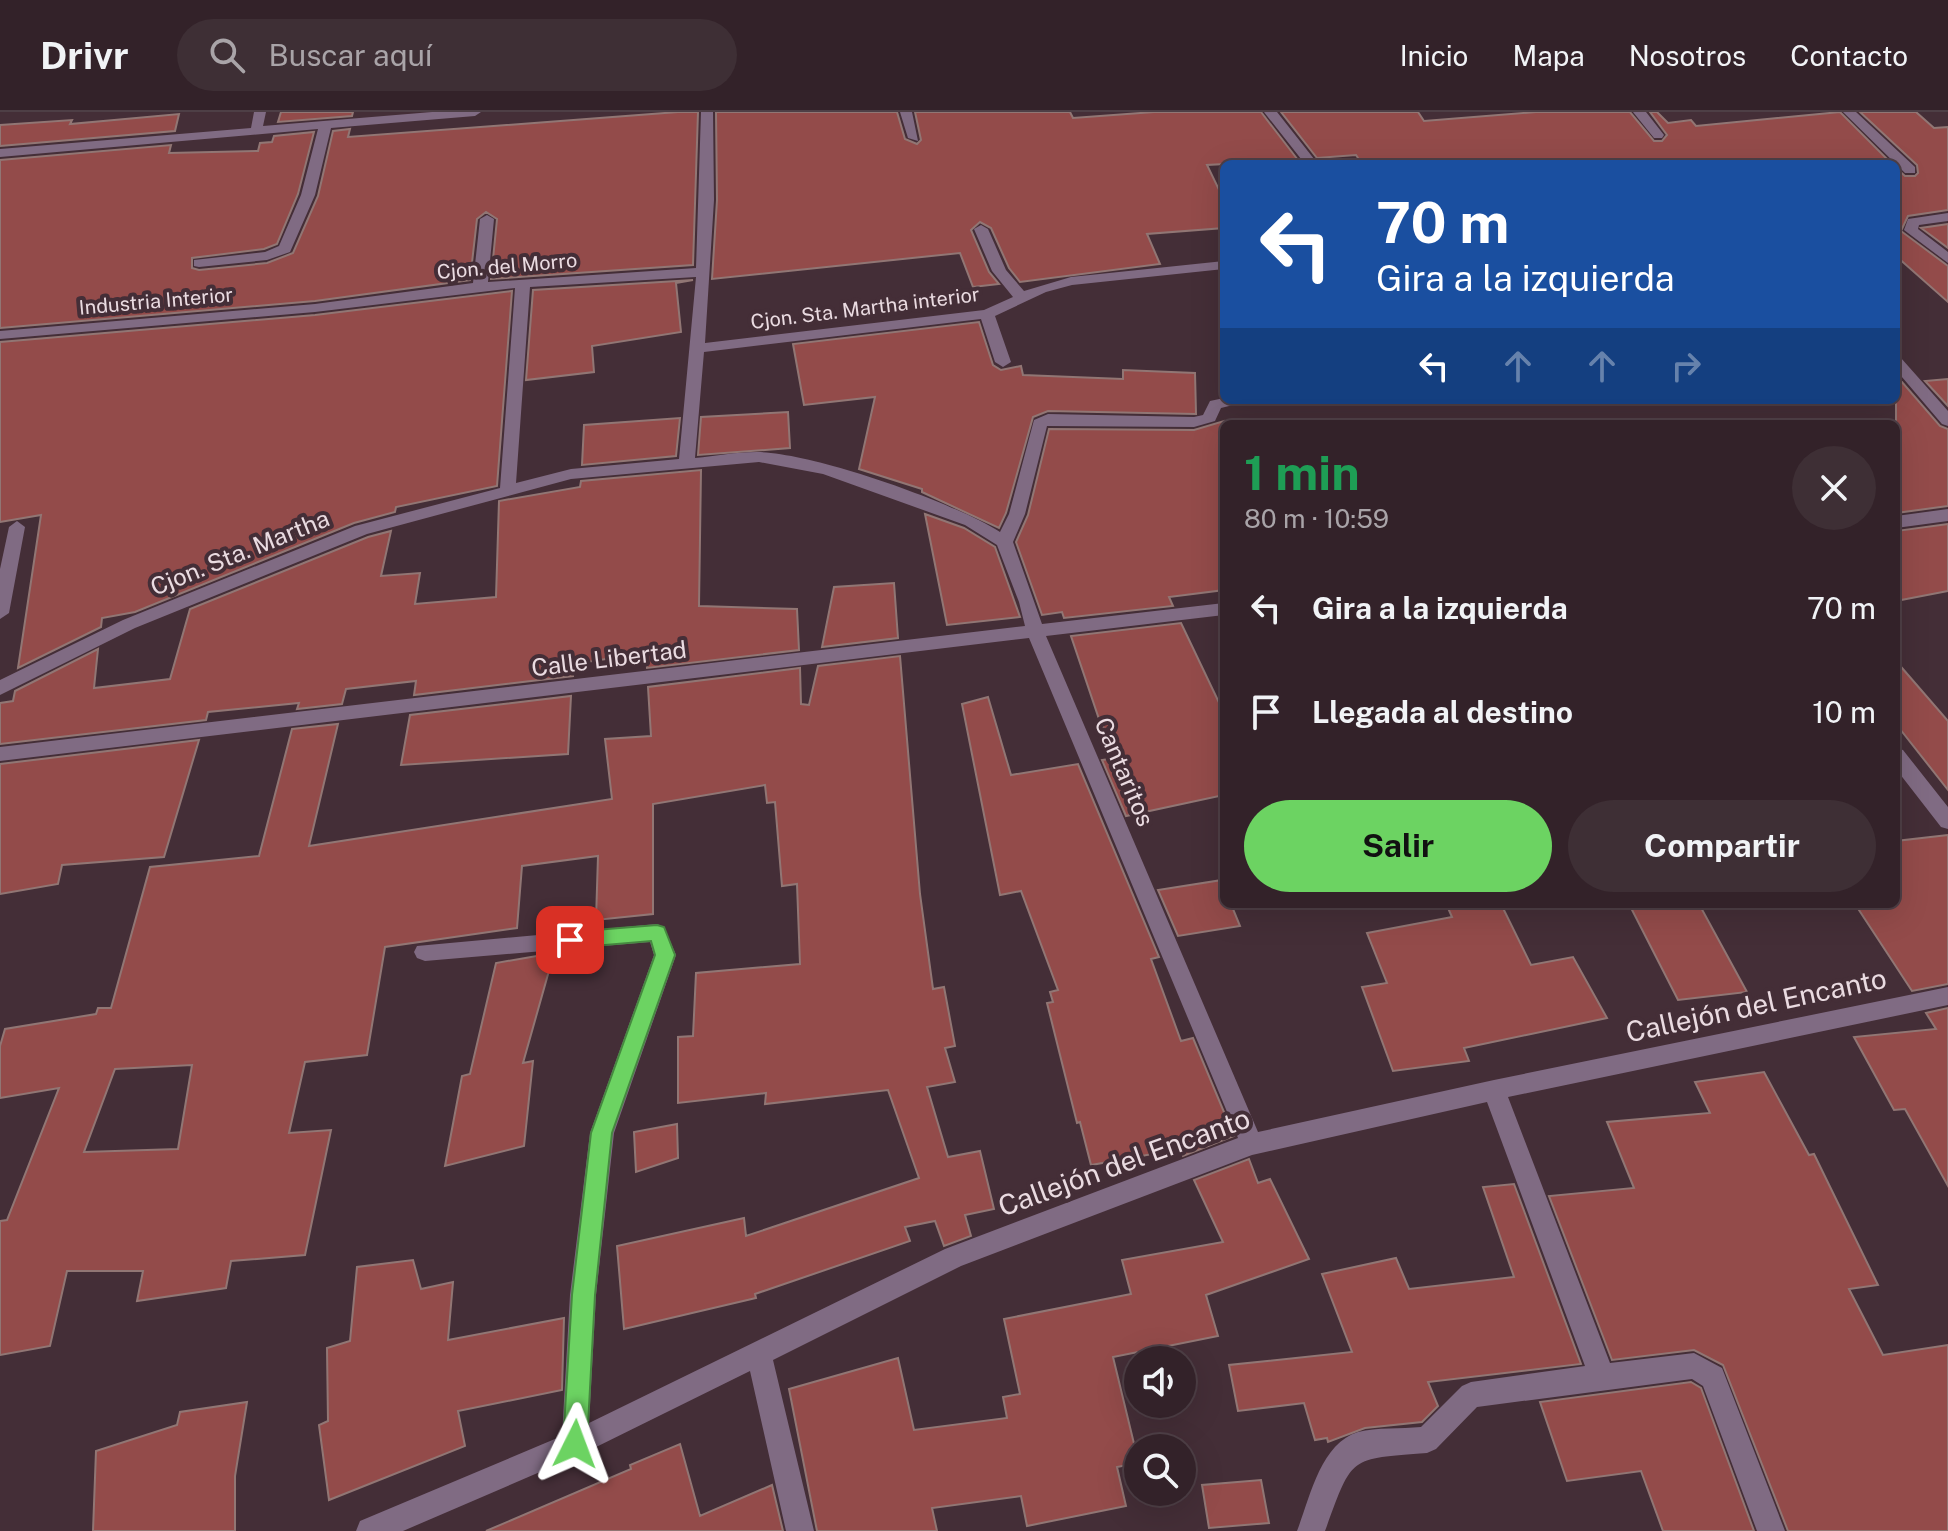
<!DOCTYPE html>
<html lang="es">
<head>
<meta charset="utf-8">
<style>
	body { margin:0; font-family:"Public Sans",sans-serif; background:#3e2f35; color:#f1f3f6; height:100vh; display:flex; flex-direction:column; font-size:30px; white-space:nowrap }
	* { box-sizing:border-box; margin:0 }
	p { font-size:26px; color:#a9a4a8 }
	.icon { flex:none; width:44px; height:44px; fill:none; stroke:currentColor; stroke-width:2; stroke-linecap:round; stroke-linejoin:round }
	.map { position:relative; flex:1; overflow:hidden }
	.sheet { position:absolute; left:1220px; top:308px; width:680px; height:488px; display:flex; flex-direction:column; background:#332229; border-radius:12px; box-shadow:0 8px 32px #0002,0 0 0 2px #4e3f46 }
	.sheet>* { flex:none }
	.banner { position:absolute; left:1220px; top:48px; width:680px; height:244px; border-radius:12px; box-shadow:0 8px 32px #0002,0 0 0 2px #4e3f46; background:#1a4fa0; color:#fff; overflow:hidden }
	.controls { position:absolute; left:1124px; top:1234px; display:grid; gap:16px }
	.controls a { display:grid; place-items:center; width:72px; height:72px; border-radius:50%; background:#332229; box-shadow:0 8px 32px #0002,0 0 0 2px #4e3f46; font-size:40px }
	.pin { position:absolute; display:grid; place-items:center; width:68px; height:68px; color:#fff; margin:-34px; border-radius:16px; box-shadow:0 4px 12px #0006 }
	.me { position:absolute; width:88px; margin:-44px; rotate:3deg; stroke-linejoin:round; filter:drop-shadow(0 0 6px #0008) }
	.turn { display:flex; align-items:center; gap:28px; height:168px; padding:0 24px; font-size:36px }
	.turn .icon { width:104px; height:104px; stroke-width:2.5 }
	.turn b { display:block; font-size:56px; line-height:68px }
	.lanes { display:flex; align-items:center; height:76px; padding:0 24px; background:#0003; justify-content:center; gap:40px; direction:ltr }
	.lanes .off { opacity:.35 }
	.round { display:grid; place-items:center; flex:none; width:84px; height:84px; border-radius:42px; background:#3e2f35 }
	.overview { display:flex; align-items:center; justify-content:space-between; height:136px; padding:0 24px }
	h1 { font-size:48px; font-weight:700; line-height:60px; color:#1e9e55 }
	.cta { display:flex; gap:16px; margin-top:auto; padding:16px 24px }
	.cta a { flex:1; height:92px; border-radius:48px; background:#6cd362; color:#111; font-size:32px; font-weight:700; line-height:92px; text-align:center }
	.cta a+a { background:#3e2f35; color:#f1f3f6 }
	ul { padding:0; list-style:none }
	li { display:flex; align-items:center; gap:24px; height:104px; padding:0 24px }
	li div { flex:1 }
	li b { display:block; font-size:30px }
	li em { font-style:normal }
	header { display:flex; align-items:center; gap:48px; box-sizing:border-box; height:112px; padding:0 40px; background:#332229; border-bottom:2px solid #4e3f46 }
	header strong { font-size:38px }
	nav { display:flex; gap:44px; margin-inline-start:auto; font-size:28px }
	.search { width:560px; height:72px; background:#3e2f35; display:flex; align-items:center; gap:20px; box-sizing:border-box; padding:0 28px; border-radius:44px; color:#a9a4a8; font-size:30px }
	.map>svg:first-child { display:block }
	.building { fill:#934b4a; stroke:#917674; stroke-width:2; fill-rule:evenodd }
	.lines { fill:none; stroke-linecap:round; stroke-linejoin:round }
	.minor { fill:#806b83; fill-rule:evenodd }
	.route { fill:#6cd362; stroke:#468940; stroke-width:2 }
	.labels { text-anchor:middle; stroke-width:8; stroke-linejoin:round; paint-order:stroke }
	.far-street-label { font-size:20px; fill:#eadbe1; stroke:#442e37 }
	.street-label { font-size:24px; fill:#eadbe1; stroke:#442e37 }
	.near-street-label { font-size:28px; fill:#eadbe1; stroke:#442e37 }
</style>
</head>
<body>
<header>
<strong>Drivr</strong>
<div class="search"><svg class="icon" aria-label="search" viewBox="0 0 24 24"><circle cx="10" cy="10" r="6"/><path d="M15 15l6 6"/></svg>Buscar aquí</div>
<nav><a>Inicio</a><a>Mapa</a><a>Nosotros</a><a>Contacto</a></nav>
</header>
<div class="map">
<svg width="1948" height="1419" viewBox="0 0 1948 1419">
	<rect width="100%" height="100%" fill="#442e37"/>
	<!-- building -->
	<path class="building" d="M 281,0 L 353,0 L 352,4 L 278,10 Z
		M 678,0 L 698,0 L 693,153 L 491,167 L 497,107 L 486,100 L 477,107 L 470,168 L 315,189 L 0,216 L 0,48 L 171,33 L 169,41 L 258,39 L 260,31 L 272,30 L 274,24 L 314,20 L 298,82 L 277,132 L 264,137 L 192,146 L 192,156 L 199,158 L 267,151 L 293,141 L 318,84 L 333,19 L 350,17 L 348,25 Z
		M 716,0 L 897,0 L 905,27 L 917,32 L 921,28 L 915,0 L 1070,0 L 1073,6 L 1154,0 L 1261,0 L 1298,48 L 1207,53 L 1224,88 L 1224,116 L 1147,122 L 1160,152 L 1020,170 L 1009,156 L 991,116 L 980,110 L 971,118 L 989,160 L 999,172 L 973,175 L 960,141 L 712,167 L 717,88 Z
		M 1281,0 L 1418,0 L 1424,9 L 1536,0 L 1630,0 L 1654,29 L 1662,29 L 1667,23 L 1650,0 L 1657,0 L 1668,11 L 1691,8 L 1696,14 L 1840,0 L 1892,52 L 1420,52 L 1418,49 L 1362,52 L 1356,43 L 1317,46 Z
		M 1860,0 L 1916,0 L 1934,16 L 1948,15 L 1948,98 L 1908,104 L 1901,119 L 1948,154 L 1948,190 L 1896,144 L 1896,56 L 1905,64 L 1915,64 L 1918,61 L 1917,53 Z
		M 179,2 L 175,19 L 0,34 L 0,13 L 72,8 L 70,12 Z
		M 1948,112 L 1948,136 L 1921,116 Z
		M 693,168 L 676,171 L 681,220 L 592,234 L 594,260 L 526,268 L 533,178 Z
		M 512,179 L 497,374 L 396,395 L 395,400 L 354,411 L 135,500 L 102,506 L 101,515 L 18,556 L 41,403 L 0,410 L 0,230 L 315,203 Z
		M 979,210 L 993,253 L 1001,258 L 1021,254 L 1023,263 L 1123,267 L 1123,258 L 1195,261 L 1196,302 L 1048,299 L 1033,305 L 1006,401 L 999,416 L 922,380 L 922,377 L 859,357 L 875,285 L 804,293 L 793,232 Z
		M 1948,267 L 1948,294 L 1925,269 Z
		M 1896,270 L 1902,270 L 1940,314 L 1948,317 L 1948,394 L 1896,401 L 1896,292 L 1893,288 L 1896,288 Z
		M 788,300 L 790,336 L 698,343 L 701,305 Z
		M 680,306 L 676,344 L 582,353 L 584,313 Z
		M 1224,309 L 1224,478 L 1169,485 L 1173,494 L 1064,506 L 1062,500 L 1042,503 L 1016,430 L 1028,403 L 1049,317 L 1194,318 Z
		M 701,358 L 699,494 L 797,497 L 799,538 L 647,556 L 646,541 L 573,552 L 573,564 L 414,583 L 416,569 L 346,577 L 342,592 L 297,597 L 299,591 L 208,600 L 206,608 L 0,632 L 0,591 L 13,589 L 15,579 L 98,537 L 94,576 L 170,567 L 190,497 L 368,425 L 391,419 L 381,464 L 420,461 L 415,492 L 496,485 L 499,389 L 580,375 L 581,369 Z
		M 925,402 L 964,416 L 995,435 L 1020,505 L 947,513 Z
		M 1948,412 L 1948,479 L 1896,489 L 1896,419 Z
		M 894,471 L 898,526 L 822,535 L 834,475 Z
		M 1181,511 L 1224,601 L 1224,683 L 1126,704 L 1102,648 L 1122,645 L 1100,610 L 1071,524 Z
		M 900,544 L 920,782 L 933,877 L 944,875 L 955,934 L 945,936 L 955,970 L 927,975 L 948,1045 L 980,1039 L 994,1097 L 965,1103 L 971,1124 L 944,1134 L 935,1109 L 905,1115 L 910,1129 L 755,1182 L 756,1186 L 624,1217 L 617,1134 L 744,1106 L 746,1124 L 919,1066 L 888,978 L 765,992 L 766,981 L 678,991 L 678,925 L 693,924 L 696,861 L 800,852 L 797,772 L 782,774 L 775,690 L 767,691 L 765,673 L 653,692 L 653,802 L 596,808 L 598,744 L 522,754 L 517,816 L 385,835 L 367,943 L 305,950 L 289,1021 L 331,1018 L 305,1143 L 231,1149 L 226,1176 L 137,1189 L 143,1159 L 67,1159 L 50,1234 L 0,1243 L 0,1109 L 7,1108 L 59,976 L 0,986 L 0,934 L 5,917 L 96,902 L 98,896 L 111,896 L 150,755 L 259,744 L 292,617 L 338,612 L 309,734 L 612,687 L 605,627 L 651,624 L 648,575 L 800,556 L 801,592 L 809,593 L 818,554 ZM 192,953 L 178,1037 L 84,1040 L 115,957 Z
		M 1896,549 L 1948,609 L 1948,678 L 1896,612 Z
		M 571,584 L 568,642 L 401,653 L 410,603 Z
		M 988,585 L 1011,663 L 1078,652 L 1159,845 L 1151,847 L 1181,929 L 1193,926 L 1234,1024 L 1183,1044 L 1180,1037 L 1091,1053 L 1080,1010 L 1077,1011 L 1047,891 L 1053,890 L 1050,880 L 1058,878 L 1021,779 L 1000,783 L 962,592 Z
		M 199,628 L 164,745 L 62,753 L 58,772 L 0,782 L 0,652 Z
		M 1948,723 L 1948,872 L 1912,879 L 1855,792 L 1896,792 L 1896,729 Z
		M 1222,768 L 1224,792 L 1231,792 L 1240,814 L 1178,824 L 1158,778 Z
		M 1473,792 L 1501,792 L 1531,853 L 1573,845 L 1607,906 L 1464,936 L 1469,949 L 1393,959 L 1362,875 L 1387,871 L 1367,821 L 1452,805 L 1448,796 Z
		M 1629,792 L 1699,792 L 1747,880 L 1678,888 Z
		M 554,841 L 523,951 L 533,949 L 524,1034 L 445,1054 L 462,964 L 470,962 L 496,851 Z
		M 1948,896 L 1948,1074 L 1905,997 L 1894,998 L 1854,925 L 1936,917 L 1926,901 Z
		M 1764,960 L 1809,1043 L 1814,1042 L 1878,1173 L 1849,1177 L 1883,1243 L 1948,1233 L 1948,1419 L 1788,1419 L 1723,1253 L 1694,1238 L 1612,1248 L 1549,1084 L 1634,1076 L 1607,1010 L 1710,1001 L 1695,970 Z
		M 677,1012 L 678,1046 L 636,1060 L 634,1020 Z
		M 1249,1047 L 1258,1071 L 1270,1067 L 1309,1147 L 1206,1183 L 1218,1224 L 1113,1245 L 1138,1348 L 1138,1351 L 1117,1355 L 1126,1394 L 1027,1414 L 1021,1384 L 932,1396 L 937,1419 L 817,1419 L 789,1277 L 898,1246 L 914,1318 L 1007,1306 L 1003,1285 L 1020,1282 L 1004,1207 L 1131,1182 L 1122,1148 L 1223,1130 L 1194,1068 Z
		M 1514,1072 L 1581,1252 L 1428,1270 L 1438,1294 L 1422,1310 L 1365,1316 L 1328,1330 L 1327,1326 L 1315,1328 L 1304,1291 L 1238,1299 L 1229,1253 L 1352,1240 L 1322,1162 L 1396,1146 L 1409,1177 L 1514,1165 L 1483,1075 Z
		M 413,1148 L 421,1177 L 453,1170 L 448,1228 L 564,1206 L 562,1278 L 458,1299 L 465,1334 L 329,1388 L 319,1313 L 328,1309 L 327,1236 L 350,1229 L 357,1155 Z
		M 1691,1270 L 1701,1276 L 1754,1419 L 1663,1419 L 1641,1359 L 1567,1369 L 1540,1290 Z
		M 247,1290 L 235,1364 L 235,1419 L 93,1419 L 96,1339 L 177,1313 L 180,1300 Z
		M 680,1332 L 700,1404 L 772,1373 L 783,1419 L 486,1419 L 631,1357 L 630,1353 Z
		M 1261,1368 L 1269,1411 L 1209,1416 L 1202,1373 Z"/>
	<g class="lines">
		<!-- minor -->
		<path class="minor" d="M 254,0 L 266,0 L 263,14 L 432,0 L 481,0 L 475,4 L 331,16 L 315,83 L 290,140 L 267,148 L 199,155 L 194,154 L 194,148 L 265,140 L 279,134 L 301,83 L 318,17 L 0,45 L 0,37 L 251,16 Z
			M 701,0 L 713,0 L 714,88 L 705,231 L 984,198 L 1013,185 L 992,159 L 974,117 L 981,113 L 988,117 L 1006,158 L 1024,179 L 1071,165 L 1224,149 L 1224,157 L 1072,173 L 1046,180 L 995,204 L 1011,250 L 1003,255 L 995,250 L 981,207 L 704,240 L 695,346 C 716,344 736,340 757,340 C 811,340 954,390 1000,420 L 1009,402 L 1034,308 L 1048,302 L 1194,305 L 1203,303 L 1210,289 L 1224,286 L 1224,288 L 1244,288 L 1241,291 L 1221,296 L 1215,309 L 1194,315 L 1047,314 L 1025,402 L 1013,430 L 1042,512 L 1224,491 L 1224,503 L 1046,524 L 1258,1020 L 1494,968 L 1948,875 L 1948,893 L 1508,985 L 1610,1251 L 1694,1241 L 1722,1256 L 1785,1419 L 1757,1419 L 1703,1274 L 1692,1267 L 1477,1295 L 1436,1337 L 1427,1341 C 1347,1347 1353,1344 1325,1419 L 1297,1419 C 1310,1386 1320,1332 1358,1320 C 1377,1315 1401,1317 1421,1315 L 1462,1274 L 1471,1270 L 1585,1254 L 1487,990 L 1252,1043 L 961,1154 L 773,1248 L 814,1419 L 786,1419 L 750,1259 L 584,1341 L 403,1419 L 356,1419 L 360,1409 L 562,1324 L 570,1183 L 590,1021 L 654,843 L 650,830 L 425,849 L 417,846 L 414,840 L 417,834 L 657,812 L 664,815 L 676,843 L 614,1021 L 596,1183 L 589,1311 L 945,1137 L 1238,1026 L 1029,526 L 0,649 L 0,635 L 1025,514 L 1019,490 L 997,433 L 965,413 L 823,362 L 759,350 L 571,367 L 367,422 L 135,516 L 0,583 L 0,568 L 123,508 L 355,414 L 500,376 L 515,176 L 315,200 L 0,227 L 0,219 L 315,192 L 473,171 L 480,107 L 487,103 L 494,107 L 488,170 L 696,156 ZM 696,165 L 679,347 L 571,357 L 516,371 L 530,175 Z
			M 900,0 L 912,0 L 918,29 L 908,26 Z
			M 1264,0 L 1277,0 L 1318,52 L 1305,52 Z
			M 1633,0 L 1646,0 L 1664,23 L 1662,26 L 1654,26 Z
			M 1843,0 L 1856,0 L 1915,55 L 1915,61 L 1905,61 Z
			M 1948,101 L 1948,109 L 1919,113 L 1918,117 L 1948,140 L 1948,151 L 1904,118 L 1908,107 Z
			M 1896,244 L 1901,246 L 1948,299 L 1948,314 L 1942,312 L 1896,258 Z
			M 1948,397 L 1948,409 L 1896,416 L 1896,404 Z
			M 17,409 L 25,415 L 9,501 L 0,507 L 0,457 L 9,415 Z
			M 1896,636 L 1903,638 L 1948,695 L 1948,717 L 1941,715 L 1896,657 Z"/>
	</g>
	<!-- route -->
	<path class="route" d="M 657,813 L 664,815 L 675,843 L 612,1021 L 595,1183 L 587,1332 L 584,1340 L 575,1344 L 567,1340 L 563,1332 L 572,1183 L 591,1021 L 655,843 L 651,829 L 570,836 L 563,834 L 561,828 L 563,822 L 570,820 Z"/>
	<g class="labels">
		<!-- far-street labels -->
		<g class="far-street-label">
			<text transform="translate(507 154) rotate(-5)" y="7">Cjon. del Morro</text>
			<text transform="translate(156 189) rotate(-5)" y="7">Industria Interior</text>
			<text transform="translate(865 196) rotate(-7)" y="7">Cjon. Sta. Martha interior</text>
		</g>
		<!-- street labels -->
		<g class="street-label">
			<text transform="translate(240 441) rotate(-22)" y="8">Cjon. Sta. Martha</text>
			<text transform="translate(609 547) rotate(-7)" y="8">Calle Libertad</text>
			<text transform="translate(1124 660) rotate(67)" y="8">Cantaritos</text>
		</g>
		<!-- near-street labels -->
		<g class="near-street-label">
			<text transform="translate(1756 893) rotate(-12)" y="10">Callejón del Encanto</text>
			<text transform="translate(1124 1050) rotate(-20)" y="10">Callejón del Encanto</text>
		</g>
	</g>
</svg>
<div class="controls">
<a><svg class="icon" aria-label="sound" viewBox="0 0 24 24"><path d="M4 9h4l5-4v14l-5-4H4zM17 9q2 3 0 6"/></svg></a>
<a><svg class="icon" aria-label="search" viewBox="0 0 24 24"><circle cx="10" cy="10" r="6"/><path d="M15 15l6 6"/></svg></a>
</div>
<div class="pin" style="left:570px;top:828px;background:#d93025"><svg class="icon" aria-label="arrive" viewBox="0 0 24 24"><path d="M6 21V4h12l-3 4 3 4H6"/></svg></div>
<svg class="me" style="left:575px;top:1332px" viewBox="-20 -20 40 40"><path d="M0-17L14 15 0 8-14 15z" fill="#6cd362" stroke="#fff" stroke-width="4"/></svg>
<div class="banner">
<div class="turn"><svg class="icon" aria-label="left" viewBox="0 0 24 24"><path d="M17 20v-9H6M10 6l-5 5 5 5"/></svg><div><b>70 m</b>Gira a la izquierda</div></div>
<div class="lanes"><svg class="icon" aria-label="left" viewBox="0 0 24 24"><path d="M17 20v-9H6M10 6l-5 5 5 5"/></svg><svg class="icon off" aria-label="ahead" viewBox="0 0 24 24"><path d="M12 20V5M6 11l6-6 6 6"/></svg><svg class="icon off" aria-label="ahead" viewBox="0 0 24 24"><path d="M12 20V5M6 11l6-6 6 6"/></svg><svg class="icon off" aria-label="right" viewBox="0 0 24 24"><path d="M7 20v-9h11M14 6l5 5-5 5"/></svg></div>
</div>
<section class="sheet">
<div class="overview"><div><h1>1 min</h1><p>80 m · 10:59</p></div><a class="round"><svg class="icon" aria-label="close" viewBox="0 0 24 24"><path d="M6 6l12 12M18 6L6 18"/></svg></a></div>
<ul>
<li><svg class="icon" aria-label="left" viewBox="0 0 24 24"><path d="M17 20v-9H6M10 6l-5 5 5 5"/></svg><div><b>Gira a la izquierda</b></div><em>70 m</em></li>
<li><svg class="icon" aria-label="arrive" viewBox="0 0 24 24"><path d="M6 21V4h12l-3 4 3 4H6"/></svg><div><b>Llegada al destino</b></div><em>10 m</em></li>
</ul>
<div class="cta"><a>Salir</a><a>Compartir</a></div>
</section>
</div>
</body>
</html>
